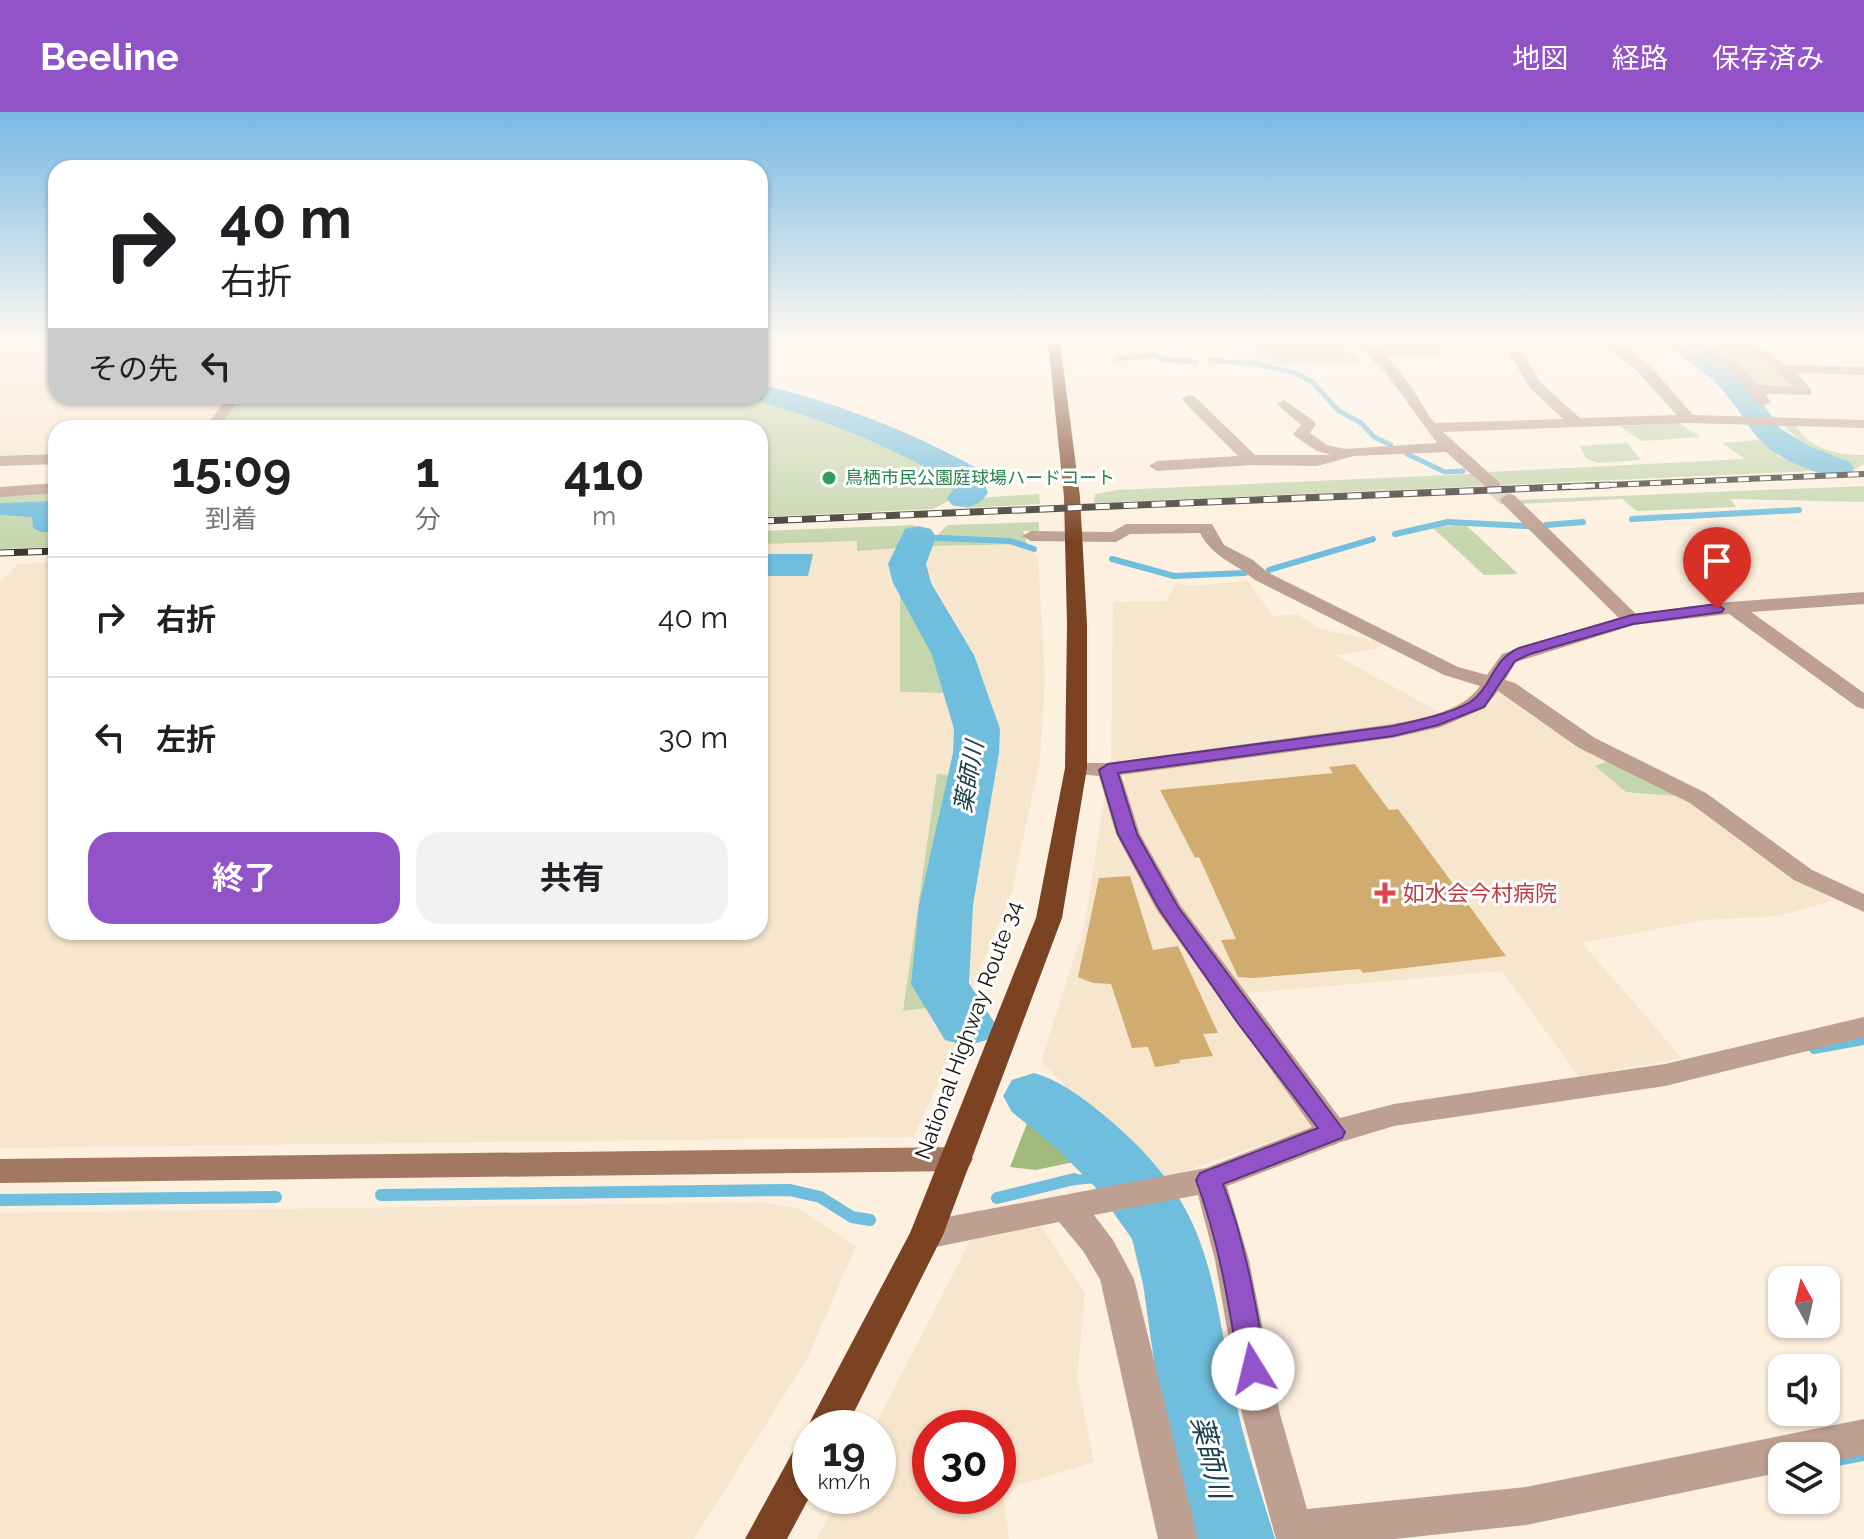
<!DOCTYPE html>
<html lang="ja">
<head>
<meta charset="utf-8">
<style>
	body { margin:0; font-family:Raleway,"Noto Sans JP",sans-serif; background:#f2f2f2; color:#202124; height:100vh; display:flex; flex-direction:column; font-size:30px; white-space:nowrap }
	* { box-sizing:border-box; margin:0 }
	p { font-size:26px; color:#757577 }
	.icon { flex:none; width:44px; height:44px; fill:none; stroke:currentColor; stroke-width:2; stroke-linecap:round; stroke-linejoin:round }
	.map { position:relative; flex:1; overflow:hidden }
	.sheet { position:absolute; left:48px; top:308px; width:720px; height:520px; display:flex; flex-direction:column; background:#fff; border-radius:24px; box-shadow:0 2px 6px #0004 }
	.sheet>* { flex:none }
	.guide { position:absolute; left:48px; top:48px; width:720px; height:244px; border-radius:24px; box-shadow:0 2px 6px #0004; background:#fff; color:#202124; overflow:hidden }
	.needle { width:52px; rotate:352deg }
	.tools { position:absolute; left:1768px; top:1154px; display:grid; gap:16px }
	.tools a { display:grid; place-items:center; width:72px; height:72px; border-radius:16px; background:#fff; box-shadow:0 2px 6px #0004; font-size:40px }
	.speed { position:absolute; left:792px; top:1298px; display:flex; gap:16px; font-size:40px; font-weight:700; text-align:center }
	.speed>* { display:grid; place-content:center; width:104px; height:104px; border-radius:50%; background:#fff; box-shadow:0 2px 6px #0004; line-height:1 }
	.speed small { font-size:20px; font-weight:400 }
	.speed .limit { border:12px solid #d22; background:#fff; color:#111 }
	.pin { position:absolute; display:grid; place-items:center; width:68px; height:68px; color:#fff; margin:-82px -34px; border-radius:50% 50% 50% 0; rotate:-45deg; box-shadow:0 0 8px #0007 }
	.pin .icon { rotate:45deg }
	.me { position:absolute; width:88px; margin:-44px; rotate:351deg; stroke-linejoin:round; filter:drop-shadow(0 0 6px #0008) }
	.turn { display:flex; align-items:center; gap:28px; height:168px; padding:0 40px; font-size:36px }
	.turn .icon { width:104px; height:104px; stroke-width:2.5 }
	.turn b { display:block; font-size:56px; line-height:68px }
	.then { display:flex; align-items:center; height:76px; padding:0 40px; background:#0003; gap:16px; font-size:30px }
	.eta { display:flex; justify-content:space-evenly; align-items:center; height:136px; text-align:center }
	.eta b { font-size:48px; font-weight:700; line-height:56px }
	.button { display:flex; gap:16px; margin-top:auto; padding:16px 40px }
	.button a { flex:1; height:92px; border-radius:24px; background:#9353c8; color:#fff; font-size:32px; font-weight:700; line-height:92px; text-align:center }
	.button a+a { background:#f2f2f2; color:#202124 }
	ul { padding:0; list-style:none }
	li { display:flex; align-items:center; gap:24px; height:120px; padding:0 40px; border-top:2px solid #e0e0e0 }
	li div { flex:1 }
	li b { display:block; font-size:30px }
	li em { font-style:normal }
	header { display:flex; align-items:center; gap:48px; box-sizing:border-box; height:112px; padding:0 40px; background:#9353c8; color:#fff }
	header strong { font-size:38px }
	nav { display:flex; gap:44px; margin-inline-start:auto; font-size:28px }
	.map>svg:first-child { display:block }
	.built { fill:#f7e6ce; fill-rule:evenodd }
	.green { fill:#c5d6ad }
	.forest { fill:#a2bb7d }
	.water { fill:#70bedd }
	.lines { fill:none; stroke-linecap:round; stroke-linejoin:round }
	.stream-far3 { stroke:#70bedd; stroke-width:5 }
	.stream-far2 { stroke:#70bedd; stroke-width:6 }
	.stream-far1 { stroke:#70bedd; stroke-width:10 }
	.stream { stroke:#70bedd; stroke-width:12 }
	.river { fill:#70bedd; fill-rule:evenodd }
	.building { fill:#d1ac70 }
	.street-tunnel { stroke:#dbcfc0; stroke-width:18; stroke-dasharray:18 9; stroke-linecap:butt }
	.street { fill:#bda092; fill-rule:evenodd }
	.secondary { fill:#a27863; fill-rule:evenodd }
	.highway { fill:#7b4324; fill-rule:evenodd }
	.rail-far1-casing { stroke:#3b362e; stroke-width:6 }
	.rail-casing { stroke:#3b362e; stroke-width:7 }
	.rail-far1 { stroke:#fff; stroke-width:4; stroke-dasharray:11; stroke-linecap:butt }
	.rail { stroke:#fff; stroke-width:5; stroke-dasharray:14; stroke-linecap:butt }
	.route { fill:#9353c8; stroke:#603682; stroke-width:2 }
	.leisure-dot { fill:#2e9e5b; stroke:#fff; stroke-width:3 }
	.health-dot { fill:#e0444e; stroke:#fff; stroke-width:3 }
	.labels { text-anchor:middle; stroke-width:6; stroke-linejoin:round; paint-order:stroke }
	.far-leisure-label { font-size:18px; fill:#27864d; stroke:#fff; text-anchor:start }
	.health-label { font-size:22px; fill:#be3a42; stroke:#fff; text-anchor:start }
	.street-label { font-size:22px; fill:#18140e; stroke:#fff }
	.water-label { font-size:24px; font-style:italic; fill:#1c404e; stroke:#fff }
	.near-water-label { font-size:28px; font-style:italic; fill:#1c404e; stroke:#fff }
</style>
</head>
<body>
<header>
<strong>Beeline</strong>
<nav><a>地図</a><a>経路</a><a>保存済み</a></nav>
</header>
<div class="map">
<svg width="1864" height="1427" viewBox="0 0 1864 1427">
	<rect width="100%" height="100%" fill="#fdf0df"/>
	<!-- built -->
	<path class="built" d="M 0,230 L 56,230 L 56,284 L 227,284 L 206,316 L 56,316 L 56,344 L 0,346 Z
		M 858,429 L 857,439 L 900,436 L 893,449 L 900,476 L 938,536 L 953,581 L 961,642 L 954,663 L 925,826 L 927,896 L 958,929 L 913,1025 L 0,1036 L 0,471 L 18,452 L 56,450 L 56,820 L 760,820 L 760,432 Z
		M 1027,432 L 1038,446 L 1045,566 L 1040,648 L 1012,779 L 973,875 L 963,854 L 970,746 L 994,662 L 990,614 L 961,520 L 921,454 L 927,434 Z
		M 1248,469 L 1273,504 L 1297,502 L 1320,517 L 1384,530 L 1375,537 L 1336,543 L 1441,601 L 1458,608 L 1487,595 L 1502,576 L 1610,648 L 1596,654 L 1687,685 L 1792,763 L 1833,789 L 1778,804 L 1704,808 L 1582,831 L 1682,946 L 1579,965 L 1502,859 L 1239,882 L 1227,892 L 1312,1015 L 1163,1067 L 1041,950 L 1085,812 L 1105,679 L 1126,666 L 1111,650 L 1113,490 L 1166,489 L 1176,471 L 1191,474 Z
		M 762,1090 L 800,1097 L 856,1134 L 807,1247 L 694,1427 L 0,1427 L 0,1101 Z
		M 1042,1115 L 1085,1181 L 1077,1266 L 1094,1350 L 1003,1378 L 1009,1427 L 817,1427 L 839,1384 L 878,1384 L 878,1316 L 874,1316 L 973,1123 ZM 930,1316 L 998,1316 L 998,1384 L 930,1384 Z"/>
	<!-- green -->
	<path class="green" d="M 1251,230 L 1341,230 L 1361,251 L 1269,253 Z
		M 1368,232 L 1435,233 L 1443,245 L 1388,245 Z
		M 1704,233 L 1743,233 L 1779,258 L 1798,277 L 1760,275 L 1736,252 Z
		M 240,284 L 759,284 C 829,304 895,331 959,365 L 963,375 L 954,386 L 933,397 L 760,405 L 760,316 L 217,316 Z
		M 1679,311 L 1701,325 L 1642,329 L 1620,314 Z
		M 1784,313 L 1795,313 C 1811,338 1837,343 1864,343 L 1864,352 L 1854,358 C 1827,347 1803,336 1784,313 Z
		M 1759,328 L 1777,341 L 1777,345 L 1806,348 L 1833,358 L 1501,373 L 1488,360 L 1745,347 L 1722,331 Z
		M 1627,331 L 1641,348 L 1597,351 L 1586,346 L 1580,334 Z
		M 1471,362 L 1484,374 L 1094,391 L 1095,382 L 1117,378 Z
		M 1864,374 L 1864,390 L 1731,387 L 1736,395 L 1637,399 L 1622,387 L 1520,392 L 1515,388 Z
		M 56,378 L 56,435 L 0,437 L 0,382 Z
		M 1039,382 L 1040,392 L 964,396 L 977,386 Z
		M 1039,410 L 1039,419 L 1023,419 L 1027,432 L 928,434 L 947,413 Z
		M 1465,412 L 1518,462 L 1484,463 L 1433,416 Z
		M 915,413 L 900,436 L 857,439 L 857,429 L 760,432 L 760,419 Z
		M 900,476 L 938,536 L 953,581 L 900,580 Z
		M 1610,648 L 1687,685 L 1626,680 L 1595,654 Z
		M 937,662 L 954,663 L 925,826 L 927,896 L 903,899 Z"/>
	<!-- forest -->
	<path class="forest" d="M 1028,1009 L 1052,1013 L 1085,1037 L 1083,1048 L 1036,1058 L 1010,1055 Z"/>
	<!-- water -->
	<path class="water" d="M 56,389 L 56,419 L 41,420 L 33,416 L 32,405 L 0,403 L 0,391 Z
		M 766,442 L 813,442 L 808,464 L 761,464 Z"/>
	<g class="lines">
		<!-- stream-far3 -->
		<path class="stream-far3" d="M 1116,247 L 1155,243 L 1166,248 L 1196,250
			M 1211,249 L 1252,251 L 1295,261 L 1312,270 L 1339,299 L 1361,311 L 1374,325 L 1391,333
			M 1407,342 L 1445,360 L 1463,359"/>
		<!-- stream-far2 -->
		<path class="stream-far2" d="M 1632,407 L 1799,398
			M 1546,413 L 1583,410
			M 1395,422 L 1448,410 L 1527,414
			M 918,425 L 1010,429 L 1034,437
			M 1112,447 L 1174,464 L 1245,461
			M 1269,458 L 1373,427"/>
		<!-- stream-far1 -->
		<path class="stream-far1" d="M 1814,937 L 1864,928
			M 1066,1069 L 1124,1063"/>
		<!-- stream -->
		<path class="stream" d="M 381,1083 L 790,1078 L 820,1085 L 852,1105 L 870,1108
			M 997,1086 L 1074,1067
			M 0,1088 L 276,1085
			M 1826,1350 L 1864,1343"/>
		<!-- river -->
		<path class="river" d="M 1668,230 L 1699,230 L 1708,235 L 1746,269 L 1781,317 L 1809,334 L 1850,350 L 1854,357 L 1850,364 C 1834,368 1823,363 1808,357 C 1746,333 1754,310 1715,270 C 1701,256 1677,245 1668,230 Z
			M 760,272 C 837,291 911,319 980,358 L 988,381 C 978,395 968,397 952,393 L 947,386 L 953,378 L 952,370 C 889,333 820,306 750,287 L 747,284 L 760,284 Z
			M 918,414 L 931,417 L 936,425 L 926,452 L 931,471 L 974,543 L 1000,617 L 999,641 L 973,793 L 969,871 L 996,913 L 987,928 L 966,934 L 945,928 L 911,872 L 919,793 L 953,641 L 954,617 L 932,543 L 893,471 L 888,452 L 905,417 Z
			M 1034,961 C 1064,970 1087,989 1111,1009 C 1213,1096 1210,1165 1235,1286 C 1245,1334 1261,1380 1275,1427 L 1191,1427 L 1164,1319 L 1143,1172 L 1132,1127 L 1096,1076 L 1055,1035 L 1012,1000 L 1003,984 L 1012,968 Z"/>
	</g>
	<!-- building -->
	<path class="building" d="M 1355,652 L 1389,698 L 1398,697 L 1506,844 L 1363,861 L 1360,857 L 1253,866 L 1238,865 L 1221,828 L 1236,827 L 1199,745 L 1195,746 L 1160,678 L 1333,661 L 1329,655 Z
		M 1130,764 L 1153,838 L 1178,834 L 1192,864 L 1218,921 L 1203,922 L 1213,944 L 1179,948 L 1180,951 L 1155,955 L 1148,935 L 1132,936 L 1111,872 L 1093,871 L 1078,865 L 1099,766 Z"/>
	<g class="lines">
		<!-- street-tunnel -->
		<path class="street-tunnel" d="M 1494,374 L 1508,387"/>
		<!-- street -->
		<path class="street" d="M 1354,230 C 1392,230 1414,284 1435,311 L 1563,307 L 1531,277 L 1509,242 L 1516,238 L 1521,239 L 1541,271 L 1580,306 L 1677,303 L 1635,257 L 1599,230 C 1637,228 1669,277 1693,303 L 1864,308 L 1864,316 L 1689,311 L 1443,320 L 1500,371 L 1500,377 L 1488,377 L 1446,340 L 1354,344 L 1317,354 L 1252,353 L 1157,359 L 1149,354 L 1157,349 L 1238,344 L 1184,290 L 1182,287 L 1189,283 L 1194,284 L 1255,343 L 1331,343 L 1317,339 L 1296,325 L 1293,322 L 1301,313 L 1277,292 L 1284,288 L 1314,309 L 1316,312 L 1310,321 L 1327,333 L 1345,337 L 1437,331 L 1386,261 Z
			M 1688,230 C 1715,230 1741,253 1758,273 L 1794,275 L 1779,260 L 1737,230 L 1751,230 L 1787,253 L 1864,255 L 1864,263 L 1796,261 L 1811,277 L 1811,283 L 1765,282 L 1771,290 L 1764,294 L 1759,293 L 1737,266 Z
			M 228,284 L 242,284 L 219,316 L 205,316 Z
			M 56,342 L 56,352 L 0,354 L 0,344 Z
			M 56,371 L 56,381 L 0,385 L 0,375 Z
			M 1508,382 L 1514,383 L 1636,502 L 1717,491 L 1864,480 L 1864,492 L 1751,500 L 1864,581 L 1864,597 L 1857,595 L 1729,502 L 1634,513 L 1516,550 L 1505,568 L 1515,571 L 1595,626 L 1706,681 L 1812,758 L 1864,782 L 1864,800 L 1794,768 L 1690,691 L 1579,636 L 1498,579 L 1485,596 L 1441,615 L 1393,626 L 1121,663 L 1140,722 L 1181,794 L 1340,1006 L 1394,992 L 1665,952 L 1864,905 L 1864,925 L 1665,974 L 1394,1014 L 1341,1030 L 1227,1074 L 1249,1148 L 1280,1302 L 1307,1397 L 1526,1375 L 1864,1307 L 1864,1343 L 1826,1351 L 1826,1344 L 1782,1344 L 1782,1360 L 1526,1413 L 1395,1427 L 1276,1427 L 1242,1302 L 1215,1148 L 1198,1083 L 1094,1103 L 1113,1128 L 1134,1167 L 1198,1427 L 1158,1427 L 1100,1167 L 1083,1139 L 1059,1110 L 926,1137 L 914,1133 L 909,1123 L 914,1113 L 926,1109 L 1206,1056 L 1312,1015 L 1156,797 L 1116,722 L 1099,664 L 1068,661 L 1065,656 L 1068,651 L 1108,651 L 1393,612 C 1423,606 1462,600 1480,574 L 1444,563 L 1255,468 C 1233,449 1214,447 1200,421 L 1130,422 L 1116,430 L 1031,429 L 1022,424 L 1031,419 L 1112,420 L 1126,412 L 1212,412 L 1224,433 L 1253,448 L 1267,460 L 1458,555 L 1487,563 L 1502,542 L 1619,506 L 1502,391 L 1500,387 Z"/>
		<!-- secondary -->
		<path class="secondary" d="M 957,1035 L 968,1038 L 973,1047 L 968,1056 L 957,1059 L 0,1071 L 0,1047 Z"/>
		<!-- highway -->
		<path class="highway" d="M 1048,230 L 1060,230 L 1080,385 L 1087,512 L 1087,656 L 1062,806 L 943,1123 L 846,1316 L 810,1316 L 810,1323 L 807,1316 L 813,1304 L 910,1121 L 1036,806 L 1065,656 L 1067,512 L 1064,385 Z
			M 810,1329 L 810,1384 L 787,1427 L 745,1427 L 796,1334 Z"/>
		<defs>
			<path id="rail-far1" d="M 1562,375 L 1864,362"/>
			<path id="rail" d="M 760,409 L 1609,373
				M 0,441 L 56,439"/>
		</defs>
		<!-- rail-far1 casing -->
		<use href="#rail-far1" class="rail-far1-casing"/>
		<!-- rail casing -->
		<use href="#rail" class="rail-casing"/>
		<!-- rail-far1 -->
		<use href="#rail-far1" class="rail-far1"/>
		<!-- rail -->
		<use href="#rail" class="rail"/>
	</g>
	<!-- sky -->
	<linearGradient id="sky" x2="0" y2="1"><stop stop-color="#78b8e4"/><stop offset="0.53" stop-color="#fef8f1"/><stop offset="1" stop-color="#fef8f1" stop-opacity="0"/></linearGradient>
	<rect width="1864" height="430" fill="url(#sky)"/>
	<!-- route -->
	<path class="route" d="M 1717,492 L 1724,497 L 1722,500 L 1633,512 L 1530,542 L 1515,549 L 1484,595 L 1438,613 L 1393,624 L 1118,661 L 1137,722 L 1178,795 L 1345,1020 L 1342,1026 L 1223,1072 C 1246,1132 1256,1194 1267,1257 L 1263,1266 L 1253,1269 L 1243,1266 L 1239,1257 C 1229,1192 1219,1129 1196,1068 L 1200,1061 L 1318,1016 L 1237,910 L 1159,797 L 1118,722 L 1099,658 L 1108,652 L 1393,614 C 1412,610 1458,600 1473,588 C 1493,572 1492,548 1519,536 L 1632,503 Z"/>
	<!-- markers -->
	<circle class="leisure-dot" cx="829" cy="366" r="8"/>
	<path class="health-dot" d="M1381 769h8v8h8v8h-8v8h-8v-8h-8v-8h8z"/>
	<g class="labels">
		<!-- far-leisure labels -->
		<g class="far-leisure-label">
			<text x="845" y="372">鳥栖市民公園庭球場ハードコート</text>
		</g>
		<!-- health labels -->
		<g class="health-label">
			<text x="1403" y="789">如水会今村病院</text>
		</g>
		<!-- street labels -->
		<g class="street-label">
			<text transform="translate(968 918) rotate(-70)" y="8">National Highway Route 34</text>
		</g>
		<!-- water labels -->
		<g class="water-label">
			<text transform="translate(969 665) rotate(-80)" y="8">薬師川</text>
		</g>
		<!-- near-water labels -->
		<g class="near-water-label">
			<text transform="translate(1211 1345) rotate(76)" y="10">薬師川</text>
		</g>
	</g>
</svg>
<div class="tools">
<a><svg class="needle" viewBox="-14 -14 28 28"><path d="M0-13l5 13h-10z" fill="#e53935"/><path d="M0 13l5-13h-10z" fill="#757577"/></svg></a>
<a><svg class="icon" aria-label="sound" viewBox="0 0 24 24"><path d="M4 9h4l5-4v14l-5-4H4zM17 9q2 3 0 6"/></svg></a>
<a><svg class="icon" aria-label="layers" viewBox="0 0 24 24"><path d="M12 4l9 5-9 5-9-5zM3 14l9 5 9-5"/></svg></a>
</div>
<div class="speed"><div>19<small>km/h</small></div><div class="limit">30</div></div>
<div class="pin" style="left:1717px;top:497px;background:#d93025"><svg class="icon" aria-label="arrive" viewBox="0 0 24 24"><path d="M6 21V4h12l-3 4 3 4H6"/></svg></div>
<svg class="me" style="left:1253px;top:1257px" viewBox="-20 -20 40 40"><circle r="19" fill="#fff"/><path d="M0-13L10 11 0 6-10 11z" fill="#9353c8"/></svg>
<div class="guide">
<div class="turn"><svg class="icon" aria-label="right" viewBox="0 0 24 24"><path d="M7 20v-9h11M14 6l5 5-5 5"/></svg><div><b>40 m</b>右折</div></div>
<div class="then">その先<svg class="icon" aria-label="left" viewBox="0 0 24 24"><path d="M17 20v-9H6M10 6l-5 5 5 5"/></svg></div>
</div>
<section class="sheet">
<div class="eta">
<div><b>15:09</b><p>到着</p></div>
<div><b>1</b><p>分</p></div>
<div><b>410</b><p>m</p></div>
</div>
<ul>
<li><svg class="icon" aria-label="right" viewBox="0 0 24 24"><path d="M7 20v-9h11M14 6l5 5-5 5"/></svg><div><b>右折</b></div><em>40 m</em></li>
<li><svg class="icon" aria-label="left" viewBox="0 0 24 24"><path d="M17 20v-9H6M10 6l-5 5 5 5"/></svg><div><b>左折</b></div><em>30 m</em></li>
</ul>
<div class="button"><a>終了</a><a>共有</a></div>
</section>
</div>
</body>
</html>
